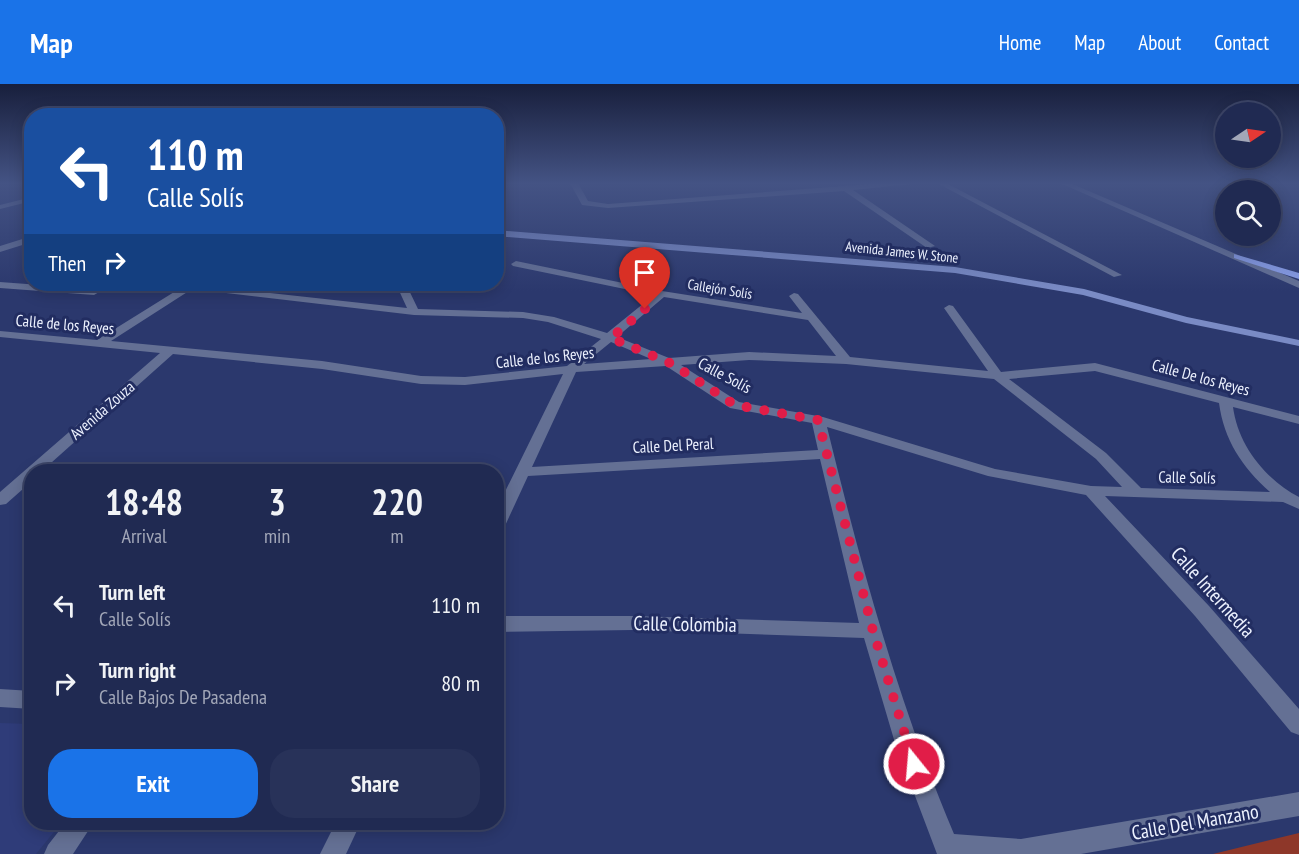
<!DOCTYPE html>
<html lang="en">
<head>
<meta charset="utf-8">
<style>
	body { margin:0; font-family:"PT Sans Narrow",sans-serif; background:#283259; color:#f1f3f6; height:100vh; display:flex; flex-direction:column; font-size:22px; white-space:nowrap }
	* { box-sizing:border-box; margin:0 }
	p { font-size:20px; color:#a2a7b8 }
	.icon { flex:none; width:33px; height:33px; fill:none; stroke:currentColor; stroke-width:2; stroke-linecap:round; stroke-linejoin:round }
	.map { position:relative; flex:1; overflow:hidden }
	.drawer { position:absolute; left:24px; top:380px; width:480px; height:366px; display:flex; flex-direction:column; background:#202a52; border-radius:24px; box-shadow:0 3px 15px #0003,0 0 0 2px #3d4669 }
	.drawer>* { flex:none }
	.banner { position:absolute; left:24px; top:24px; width:480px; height:183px; border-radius:24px; box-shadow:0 3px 15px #0003,0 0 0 2px #3d4669; background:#1a4fa0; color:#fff; overflow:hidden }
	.needle { width:39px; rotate:77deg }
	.tools { position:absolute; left:1215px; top:18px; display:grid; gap:12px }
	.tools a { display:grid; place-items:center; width:66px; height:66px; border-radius:50%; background:#202a52; box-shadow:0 3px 15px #0003,0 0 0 2px #3d4669; font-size:30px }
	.pin { position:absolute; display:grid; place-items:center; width:51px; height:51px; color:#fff; margin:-62px -26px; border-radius:50% 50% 50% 0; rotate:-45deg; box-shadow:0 0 6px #0007 }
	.pin .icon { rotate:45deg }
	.me { position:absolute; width:66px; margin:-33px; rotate:343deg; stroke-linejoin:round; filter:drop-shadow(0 0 4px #0008) }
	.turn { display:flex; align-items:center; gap:21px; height:126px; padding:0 24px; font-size:27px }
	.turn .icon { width:78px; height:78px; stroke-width:2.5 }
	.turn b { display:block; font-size:42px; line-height:51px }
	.then { display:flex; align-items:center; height:57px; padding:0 24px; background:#0003; gap:12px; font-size:22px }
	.eta { display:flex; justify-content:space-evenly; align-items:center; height:102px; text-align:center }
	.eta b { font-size:36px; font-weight:800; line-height:42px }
	.action { display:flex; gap:12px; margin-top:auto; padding:12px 24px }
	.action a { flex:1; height:69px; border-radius:24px; background:#1a73e8; color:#fff; font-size:24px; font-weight:800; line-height:69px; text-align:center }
	.action a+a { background:#283259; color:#f1f3f6 }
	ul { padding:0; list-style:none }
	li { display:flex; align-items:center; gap:18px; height:78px; padding:0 24px }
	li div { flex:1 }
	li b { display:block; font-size:22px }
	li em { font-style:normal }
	header { display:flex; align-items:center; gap:36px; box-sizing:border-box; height:84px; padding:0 30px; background:#1a73e8; color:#fff }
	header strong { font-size:28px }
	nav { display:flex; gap:33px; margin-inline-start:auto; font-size:21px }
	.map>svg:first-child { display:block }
	.built { fill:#2f3c79 }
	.green { fill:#8e3729 }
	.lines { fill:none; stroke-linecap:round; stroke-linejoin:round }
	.minor { fill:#647094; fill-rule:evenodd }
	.secondary { fill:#7a8bc5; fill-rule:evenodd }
	.primary { fill:#8ba0ea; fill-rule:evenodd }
	.route { stroke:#e11d48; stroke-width:10; stroke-dasharray:0 18 }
	.labels { text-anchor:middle; stroke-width:6; stroke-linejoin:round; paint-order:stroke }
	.far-street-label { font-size:14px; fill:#ecf1fe; stroke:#222d61 }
	.street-label { font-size:16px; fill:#ecf1fe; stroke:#222d61 }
	.near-street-label { font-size:20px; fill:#ecf1fe; stroke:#222d61 }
</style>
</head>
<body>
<header>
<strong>Map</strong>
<nav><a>Home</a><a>Map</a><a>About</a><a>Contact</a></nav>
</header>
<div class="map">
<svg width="1299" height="770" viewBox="0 0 1299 770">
	<rect width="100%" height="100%" fill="#2b386d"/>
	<!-- built -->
	<path class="built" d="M 0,639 L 31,640 L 32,738 L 62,738 L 36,770 L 0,770 Z"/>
	<!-- green -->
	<path class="green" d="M 1299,749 L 1299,770 L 1213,770 Z"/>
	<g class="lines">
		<!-- minor -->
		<path class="minor" d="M 570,99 L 578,99 L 588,117 L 608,120 L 884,99 L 922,99 L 853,106 L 935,162 L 927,164 L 844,107 L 608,124 L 582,121 Z
			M 937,99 L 946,99 L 1122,191 L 1114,193 Z
			M 1060,99 L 1070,99 L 1299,197 L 1299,204 Z
			M 32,113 L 32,117 L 0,125 L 0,121 Z
			M 32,152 L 32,158 L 0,168 L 0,162 Z
			M 516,177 L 662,207 L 802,229 L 789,212 L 794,209 L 798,210 L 850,273 L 988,287 L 944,224 L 949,221 L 953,222 L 1001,288 L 1095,279 L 1299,332 L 1299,340 L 1233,323 C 1238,361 1265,395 1299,413 L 1299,425 L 1283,418 L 1105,412 L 1209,522 L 1299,625 L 1299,651 L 1291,648 L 1195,532 L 1086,411 L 988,392 L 827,343 C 861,482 898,618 954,750 L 1021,755 L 1299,708 L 1299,732 L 1081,770 L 937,770 L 895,659 L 864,554 L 633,546 L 496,548 L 496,532 L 633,532 L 859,539 L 820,375 L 528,392 L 504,444 L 496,449 L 496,426 L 563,290 L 465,301 L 421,300 L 322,285 L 173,270 L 42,387 L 32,387 L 32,397 L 6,420 L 0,421 L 0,408 L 160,269 L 0,253 L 0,247 L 97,256 L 187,200 L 407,224 L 396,200 L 406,200 L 418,225 L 523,228 L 554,233 L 607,249 L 654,211 L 513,182 L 511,180 ZM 192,205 L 414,231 L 523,234 L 548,238 L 601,255 L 567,282 L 465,293 L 421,292 L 322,277 L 111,257 ZM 664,213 L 808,236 L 836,272 L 749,268 L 669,274 L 617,253 ZM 611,258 L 651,275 L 584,280 ZM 749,276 L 846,280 L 994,295 L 1096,375 L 1122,403 L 1091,402 L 995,385 L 823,333 L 739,318 L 681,281 ZM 666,282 L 730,324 L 812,339 L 818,366 L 532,383 L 576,288 ZM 1095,287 L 1219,319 C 1224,356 1242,383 1270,408 L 1141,404 L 1106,369 L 1009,295 Z
			M 0,198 L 94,205 L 99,208 L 94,211 L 0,204 Z
			M 0,605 L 32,607 L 32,625 L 0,623 Z
			M 66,738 L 94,738 L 73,770 L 44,770 L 48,761 Z
			M 336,738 L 361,738 L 346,770 L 320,770 Z"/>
		<!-- secondary -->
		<path class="secondary" d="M 496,146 L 955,183 L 1084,205 L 1187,233 L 1299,256 L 1299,262 L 1186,239 L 1083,211 L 955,189 L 496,152 Z"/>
		<!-- primary -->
		<path class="primary" d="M 1234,170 L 1299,189 L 1299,195 L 1234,174 Z"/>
	</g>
	<!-- sky -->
	<linearGradient id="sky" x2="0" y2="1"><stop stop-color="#181f3c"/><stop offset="0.48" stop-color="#445384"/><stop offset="1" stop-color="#445384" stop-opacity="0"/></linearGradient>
	<rect width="1299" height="207" fill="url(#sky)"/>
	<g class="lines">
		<!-- route -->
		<path class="route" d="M 645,225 L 611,254 L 672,280 L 735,321 L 818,336 L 873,547 L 914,680"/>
	</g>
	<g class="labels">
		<!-- far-street labels -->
		<g class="far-street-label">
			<text transform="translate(902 168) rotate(6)" y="5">Avenida James W. Stone</text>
			<text transform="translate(720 205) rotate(9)" y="5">Callejón Solís</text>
		</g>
		<!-- street labels -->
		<g class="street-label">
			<text transform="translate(65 240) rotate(5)" y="6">Calle de los Reyes</text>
			<text transform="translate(545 273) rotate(-6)" y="6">Calle de los Reyes</text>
			<text transform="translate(725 291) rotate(28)" y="6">Calle Solís</text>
			<text transform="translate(1201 293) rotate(15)" y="6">Calle De los Reyes</text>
			<text transform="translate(102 326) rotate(-41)" y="6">Avenida Zouza</text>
			<text transform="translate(673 361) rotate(-3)" y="6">Calle Del Peral</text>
			<text transform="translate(1187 393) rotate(1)" y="6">Calle Solís</text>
		</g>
		<!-- near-street labels -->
		<g class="near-street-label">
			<text transform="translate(1213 508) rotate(48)" y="7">Calle Intermedia</text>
			<text transform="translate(685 540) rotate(1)" y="7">Calle Colombia</text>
			<text transform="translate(1195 738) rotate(-10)" y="7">Calle Del Manzano</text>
		</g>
	</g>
</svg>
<div class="tools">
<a><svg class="needle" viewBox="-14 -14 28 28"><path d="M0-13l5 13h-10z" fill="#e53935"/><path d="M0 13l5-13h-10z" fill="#a2a7b8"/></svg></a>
<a><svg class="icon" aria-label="search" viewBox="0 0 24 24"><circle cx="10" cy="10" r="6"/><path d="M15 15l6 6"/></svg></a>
</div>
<div class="pin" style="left:645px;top:225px;background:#d93025"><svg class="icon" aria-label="arrive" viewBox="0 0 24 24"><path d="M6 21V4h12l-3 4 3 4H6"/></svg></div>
<svg class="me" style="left:914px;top:680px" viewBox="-20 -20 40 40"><circle r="17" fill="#e11d48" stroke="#fff" stroke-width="3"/><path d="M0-11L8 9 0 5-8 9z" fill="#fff"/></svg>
<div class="banner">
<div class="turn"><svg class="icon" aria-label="left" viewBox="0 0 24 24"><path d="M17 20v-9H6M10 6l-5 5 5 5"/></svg><div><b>110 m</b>Calle Solís</div></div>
<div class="then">Then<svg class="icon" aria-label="right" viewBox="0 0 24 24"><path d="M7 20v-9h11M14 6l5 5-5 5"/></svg></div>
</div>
<section class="drawer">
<div class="eta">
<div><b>18:48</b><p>Arrival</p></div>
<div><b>3</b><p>min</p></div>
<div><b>220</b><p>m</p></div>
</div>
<ul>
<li><svg class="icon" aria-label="left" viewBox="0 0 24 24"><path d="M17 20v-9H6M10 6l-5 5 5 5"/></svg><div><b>Turn left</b><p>Calle Solís</p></div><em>110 m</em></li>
<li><svg class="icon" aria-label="right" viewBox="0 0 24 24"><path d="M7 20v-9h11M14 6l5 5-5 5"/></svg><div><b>Turn right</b><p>Calle Bajos De Pasadena</p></div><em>80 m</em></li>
</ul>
<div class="action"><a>Exit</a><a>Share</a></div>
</section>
</div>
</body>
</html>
